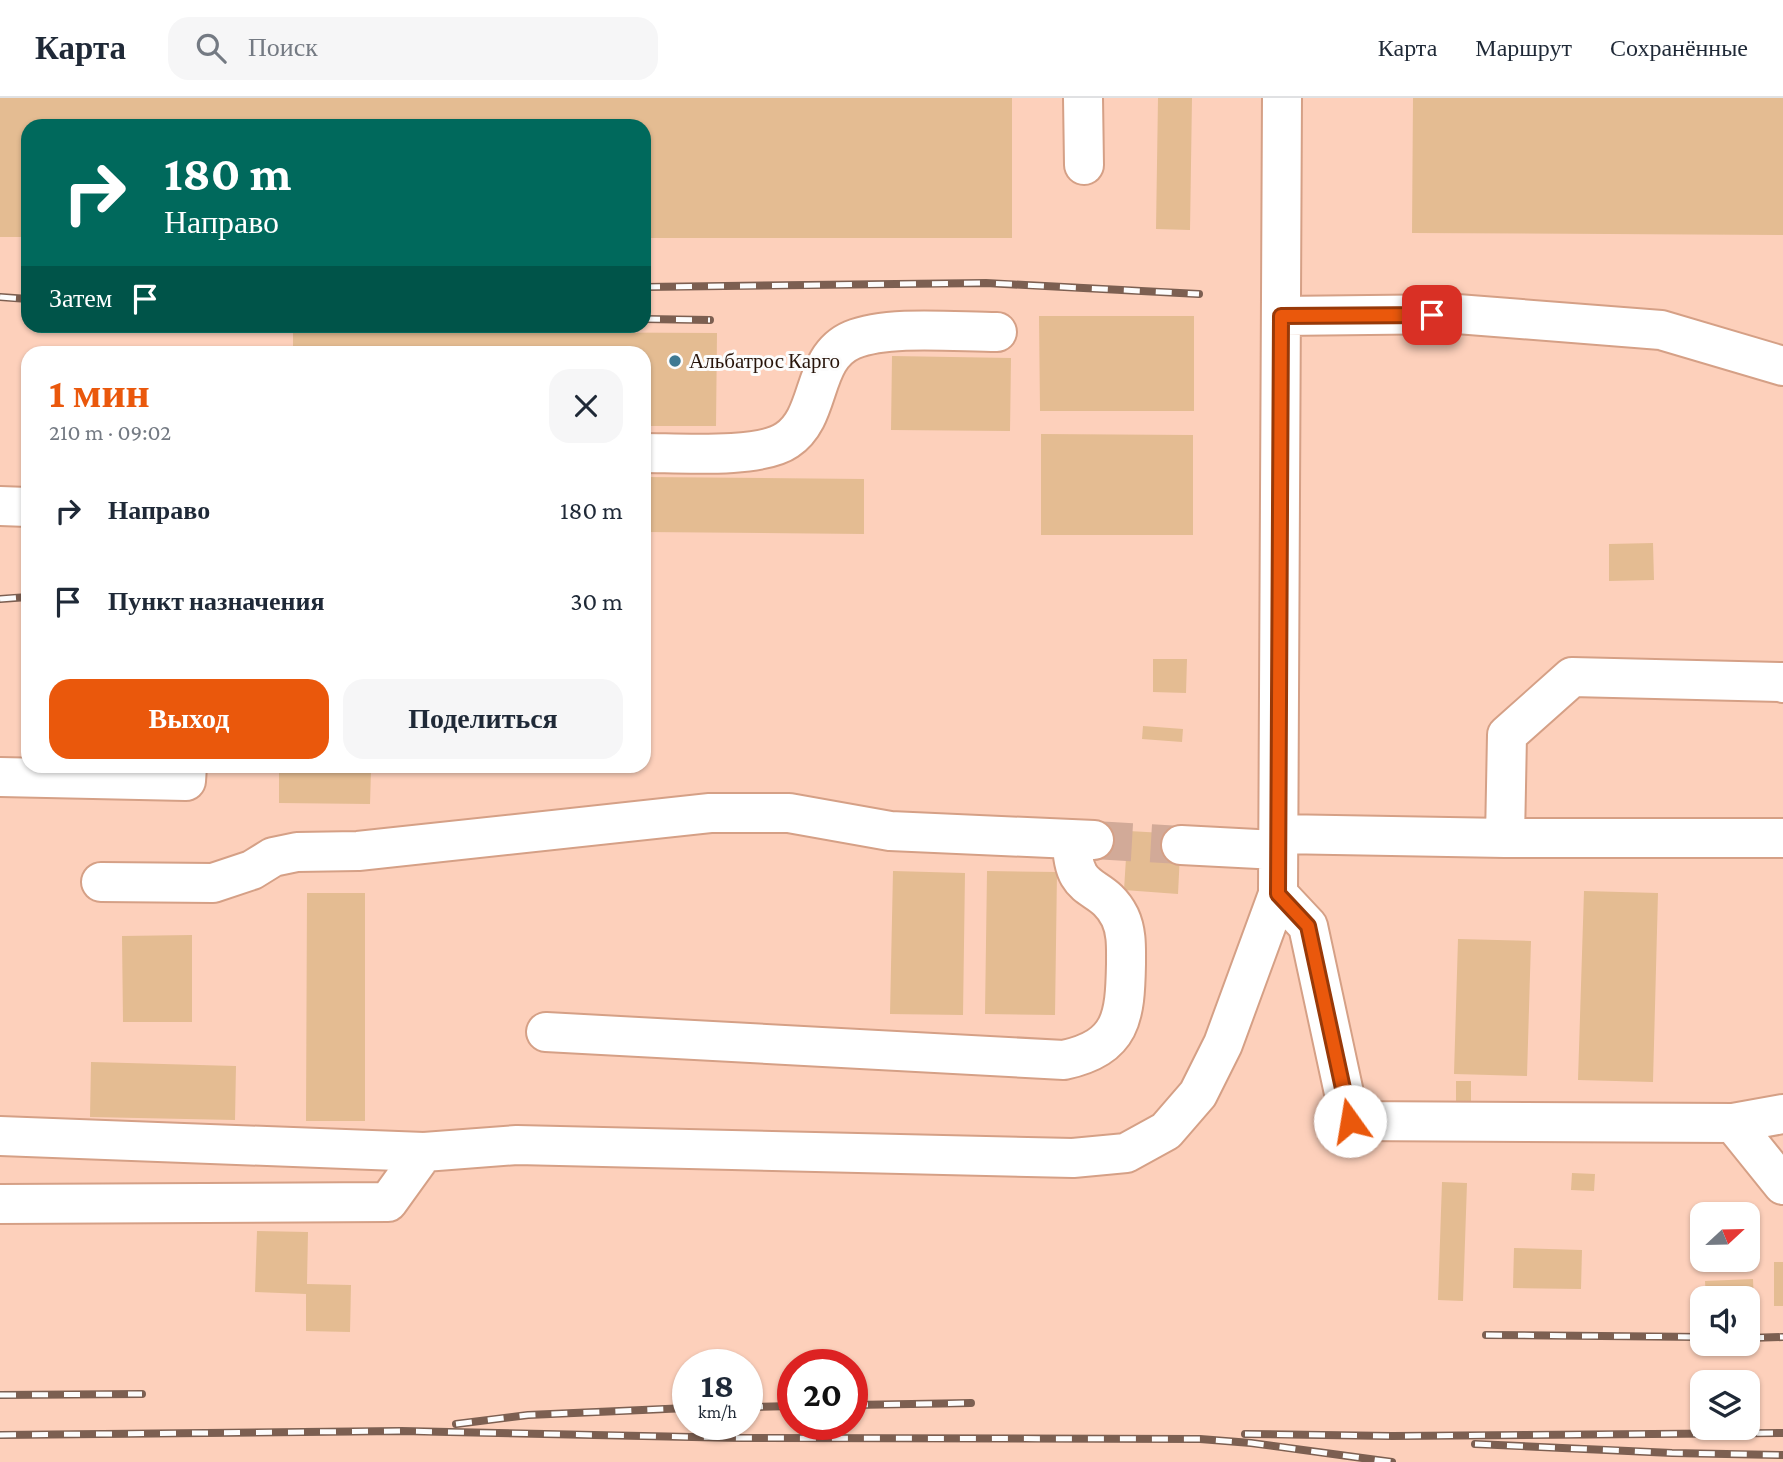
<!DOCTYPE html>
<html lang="ru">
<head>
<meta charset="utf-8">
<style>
	body { margin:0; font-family:"Crimson Pro",serif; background:#f6f6f7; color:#1f2937; height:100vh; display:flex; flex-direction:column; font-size:26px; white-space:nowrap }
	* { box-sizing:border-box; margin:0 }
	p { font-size:23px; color:#747a83 }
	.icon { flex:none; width:38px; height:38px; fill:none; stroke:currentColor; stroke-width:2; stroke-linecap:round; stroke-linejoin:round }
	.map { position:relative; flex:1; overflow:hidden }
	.panel { position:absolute; left:21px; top:248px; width:630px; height:427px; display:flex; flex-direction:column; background:#fff; border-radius:21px; box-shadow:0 2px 5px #0004 }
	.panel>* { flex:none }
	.top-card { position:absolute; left:21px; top:21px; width:630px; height:214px; border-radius:21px; box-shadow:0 2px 5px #0004; background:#00695c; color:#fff; overflow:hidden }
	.needle { width:46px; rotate:68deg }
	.fabs { position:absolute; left:1690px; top:1104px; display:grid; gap:14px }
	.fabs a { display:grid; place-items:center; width:70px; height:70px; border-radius:14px; background:#fff; box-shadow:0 2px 5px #0004; font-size:35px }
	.speed { position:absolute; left:672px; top:1251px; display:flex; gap:14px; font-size:35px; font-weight:700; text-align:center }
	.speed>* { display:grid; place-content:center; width:91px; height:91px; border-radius:50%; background:#fff; box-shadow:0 2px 5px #0004; line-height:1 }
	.speed small { font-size:18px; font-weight:400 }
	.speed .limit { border:10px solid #d22; background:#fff; color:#111 }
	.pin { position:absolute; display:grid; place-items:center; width:60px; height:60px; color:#fff; margin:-30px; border-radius:14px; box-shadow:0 4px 10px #0006 }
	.me { position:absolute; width:77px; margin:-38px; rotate:347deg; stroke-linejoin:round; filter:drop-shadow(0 0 5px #0008) }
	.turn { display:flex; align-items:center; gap:24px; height:147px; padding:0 28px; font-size:32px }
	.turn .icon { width:91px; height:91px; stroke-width:2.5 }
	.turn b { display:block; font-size:49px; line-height:60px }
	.then { display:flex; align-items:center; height:66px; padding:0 28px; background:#0003; gap:14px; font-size:26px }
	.round { display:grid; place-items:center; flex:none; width:74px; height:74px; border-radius:21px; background:#f6f6f7 }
	.overview { display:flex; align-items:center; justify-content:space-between; height:119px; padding:0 28px }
	h1 { font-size:42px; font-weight:700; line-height:52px; color:#ea580c }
	.primary-button { display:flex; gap:14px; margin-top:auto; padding:14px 28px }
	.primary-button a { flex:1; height:80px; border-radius:21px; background:#ea580c; color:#fff; font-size:28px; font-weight:700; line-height:80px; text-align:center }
	.primary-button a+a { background:#f6f6f7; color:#1f2937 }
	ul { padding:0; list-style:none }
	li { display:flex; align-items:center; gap:21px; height:91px; padding:0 28px }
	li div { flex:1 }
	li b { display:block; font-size:26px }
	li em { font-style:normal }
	header { display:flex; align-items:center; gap:42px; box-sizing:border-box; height:98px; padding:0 35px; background:#fff; border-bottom:2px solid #e0e1e3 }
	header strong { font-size:33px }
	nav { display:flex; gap:38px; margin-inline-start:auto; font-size:24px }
	.search { width:490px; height:63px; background:#f6f6f7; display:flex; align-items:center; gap:18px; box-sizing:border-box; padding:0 24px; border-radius:21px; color:#747a83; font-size:26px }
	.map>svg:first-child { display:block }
	.building { fill:#e4bc92 }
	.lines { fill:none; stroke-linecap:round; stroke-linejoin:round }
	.minor-tunnel { stroke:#d2aa98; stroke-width:38; stroke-dasharray:38 19; stroke-linecap:butt }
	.minor-casing { stroke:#d5a086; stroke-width:42 }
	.minor { stroke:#fff; stroke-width:38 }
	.rail-casing { stroke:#7c5f51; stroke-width:8 }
	.rail { stroke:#fcfcfc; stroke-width:5; stroke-dasharray:16; stroke-linecap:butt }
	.route-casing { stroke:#983908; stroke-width:18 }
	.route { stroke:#ea580c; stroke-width:12 }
	.poi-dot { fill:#3f7992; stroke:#fcfcfc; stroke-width:2.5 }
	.labels { text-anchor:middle; stroke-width:6; stroke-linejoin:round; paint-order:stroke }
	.poi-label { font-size:21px; fill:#27140a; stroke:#fcfcfc; text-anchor:start }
</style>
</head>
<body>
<header>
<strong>Карта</strong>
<div class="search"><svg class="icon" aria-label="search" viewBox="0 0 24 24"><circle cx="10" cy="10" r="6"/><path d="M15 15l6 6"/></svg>Поиск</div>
<nav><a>Карта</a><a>Маршрут</a><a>Сохранённые</a></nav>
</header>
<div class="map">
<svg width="1783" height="1364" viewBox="0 0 1783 1364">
	<rect width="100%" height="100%" fill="#fdd0bb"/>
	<!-- building -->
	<path class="building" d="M 0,0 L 1012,0 L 1012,140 L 644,140 L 644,28 L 28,28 L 28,139 L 0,139 Z
		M 1158,0 L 1192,0 L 1190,132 L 1156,131 Z
		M 1413,0 L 1783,0 L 1783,137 L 1412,135 Z
		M 1039,218 L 1194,218 L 1194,313 L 1040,313 Z
		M 293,233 L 717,235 L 716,328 L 644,328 L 644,256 L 293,256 Z
		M 892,258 L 1011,260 L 1010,333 L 891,332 Z
		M 1041,336 L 1193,337 L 1193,437 L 1041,437 Z
		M 644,379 L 864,381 L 864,436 L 644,434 Z
		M 1653,445 L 1654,482 L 1609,483 L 1609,446 Z
		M 1153,561 L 1187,561 L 1186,595 L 1153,594 Z
		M 1143,628 L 1183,631 L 1182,644 L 1142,641 Z
		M 279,671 L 371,672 L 370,706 L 279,705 Z
		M 1094,731 L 1181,736 L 1178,796 L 1124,792 L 1126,760 L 1093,758 Z
		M 893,773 L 965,775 L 963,917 L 890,916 Z
		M 987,773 L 1057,774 L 1055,917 L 985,916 Z
		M 1584,793 L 1658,795 L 1653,984 L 1578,982 Z
		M 307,795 L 365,795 L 365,1023 L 306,1023 Z
		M 192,837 L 192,924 L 123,924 L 122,838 Z
		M 1458,841 L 1531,843 L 1527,978 L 1454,976 Z
		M 91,964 L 236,968 L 235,1022 L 90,1019 Z
		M 1456,983 L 1471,983 L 1471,1010 L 1456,1010 Z
		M 1572,1075 L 1595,1076 L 1594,1093 L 1571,1092 Z
		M 1442,1084 L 1467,1085 L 1463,1203 L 1438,1202 Z
		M 257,1133 L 308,1134 L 307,1186 L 351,1187 L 350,1234 L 306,1233 L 306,1196 L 255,1194 Z
		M 1514,1150 L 1582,1152 L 1581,1191 L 1513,1190 Z
		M 1774,1164 L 1783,1164 L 1783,1208 L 1774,1208 Z
		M 1753,1181 L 1754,1206 L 1748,1206 L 1748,1200 L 1706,1200 L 1705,1183 Z"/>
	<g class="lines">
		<!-- minor-tunnel -->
		<path class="minor-tunnel" d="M 1094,742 L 1181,747"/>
		<defs>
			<path id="minor" d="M 1083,0 L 1084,67
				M 1281,218 L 1457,216 L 1661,232 L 1783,268
				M 644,355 C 678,355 760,361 787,342 C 823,318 810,260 852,242 C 889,227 956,234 997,234
				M 0,408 L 28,409
				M 0,679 L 186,683 L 187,668
				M 1278,736 L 1505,740 L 1507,637 L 1572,579 L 1781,584 L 1783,585
				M 1505,740 L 1783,740
				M 1181,747 L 1278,752
				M 101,784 L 213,785 L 252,772 L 273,759 L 297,754 L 358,753 L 710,715 L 789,715 L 890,733 L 1094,742
				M 1278,796 L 1308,828 L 1350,1023 L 1733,1025 L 1783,1016
				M 546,934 L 1064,962 C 1122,949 1125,920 1126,866 C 1126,850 1127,834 1120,819 C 1101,781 1072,801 1072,741
				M 1733,1025 L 1783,1087
				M 0,1038 L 424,1054
				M 0,1106 L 388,1104 L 424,1054 L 517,1047 L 1073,1060 L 1126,1055 L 1166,1033 L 1198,996 L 1223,946 L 1278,796 L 1282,0"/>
		</defs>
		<!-- minor casing -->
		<use href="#minor" class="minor-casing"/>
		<!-- minor -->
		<use href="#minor" class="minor"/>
		<defs>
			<path id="rail" d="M 644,189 L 986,185 L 1199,196
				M 0,199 L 28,201
				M 644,221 L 710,222
				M 0,501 L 28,499
				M 1486,1237 L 1703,1239
				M 1748,1240 L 1783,1239
				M 0,1297 L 142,1296
				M 852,1307 L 971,1305
				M 747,1309 L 793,1308
				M 456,1326 L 528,1317 L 688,1310
				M 1245,1336 L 1392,1338 L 1783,1335
				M 0,1337 L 401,1333 L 741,1340 L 1200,1341 L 1251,1345 L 1392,1364
				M 1475,1346 L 1672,1355 L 1783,1357"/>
		</defs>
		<!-- rail casing -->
		<use href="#rail" class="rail-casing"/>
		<!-- rail -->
		<use href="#rail" class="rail"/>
	</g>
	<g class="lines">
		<defs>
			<path id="route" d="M 1350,1023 L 1308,828 L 1278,796 L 1281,218 L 1432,217"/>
		</defs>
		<!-- route casing -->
		<use href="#route" class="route-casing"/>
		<!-- route -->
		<use href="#route" class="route"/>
	</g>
	<!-- markers -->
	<circle class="poi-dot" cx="675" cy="263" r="7"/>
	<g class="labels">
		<!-- poi labels -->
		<g class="poi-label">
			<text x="689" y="270">Альбатрос Карго</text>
		</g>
	</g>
</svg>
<div class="fabs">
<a><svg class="needle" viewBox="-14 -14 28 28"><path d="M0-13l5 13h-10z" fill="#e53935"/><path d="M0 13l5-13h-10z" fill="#747a83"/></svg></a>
<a><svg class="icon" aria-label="sound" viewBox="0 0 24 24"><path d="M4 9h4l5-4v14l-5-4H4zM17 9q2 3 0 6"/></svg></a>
<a><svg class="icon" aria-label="layers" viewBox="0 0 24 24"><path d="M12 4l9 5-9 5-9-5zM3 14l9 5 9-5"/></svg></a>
</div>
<div class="speed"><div>18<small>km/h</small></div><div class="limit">20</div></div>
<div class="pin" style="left:1432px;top:217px;background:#d93025"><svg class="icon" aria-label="arrive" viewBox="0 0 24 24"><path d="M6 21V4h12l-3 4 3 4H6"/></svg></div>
<svg class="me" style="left:1350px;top:1023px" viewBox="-20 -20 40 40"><circle r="19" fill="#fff"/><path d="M0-13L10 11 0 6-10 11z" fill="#ea580c"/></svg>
<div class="top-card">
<div class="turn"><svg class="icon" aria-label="right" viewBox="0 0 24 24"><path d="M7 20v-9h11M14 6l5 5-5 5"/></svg><div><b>180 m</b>Направо</div></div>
<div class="then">Затем<svg class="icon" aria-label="arrive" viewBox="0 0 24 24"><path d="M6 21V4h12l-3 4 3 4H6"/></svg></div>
</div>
<section class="panel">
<div class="overview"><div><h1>1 мин</h1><p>210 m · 09:02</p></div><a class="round"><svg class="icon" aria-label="close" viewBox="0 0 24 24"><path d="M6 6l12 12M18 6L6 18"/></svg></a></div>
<ul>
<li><svg class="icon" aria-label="right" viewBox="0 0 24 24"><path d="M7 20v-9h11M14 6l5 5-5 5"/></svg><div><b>Направо</b></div><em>180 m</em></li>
<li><svg class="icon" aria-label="arrive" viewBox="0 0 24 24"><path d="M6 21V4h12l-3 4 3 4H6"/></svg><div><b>Пункт назначения</b></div><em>30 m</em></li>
</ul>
<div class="primary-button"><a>Выход</a><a>Поделиться</a></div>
</section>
</div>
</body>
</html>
